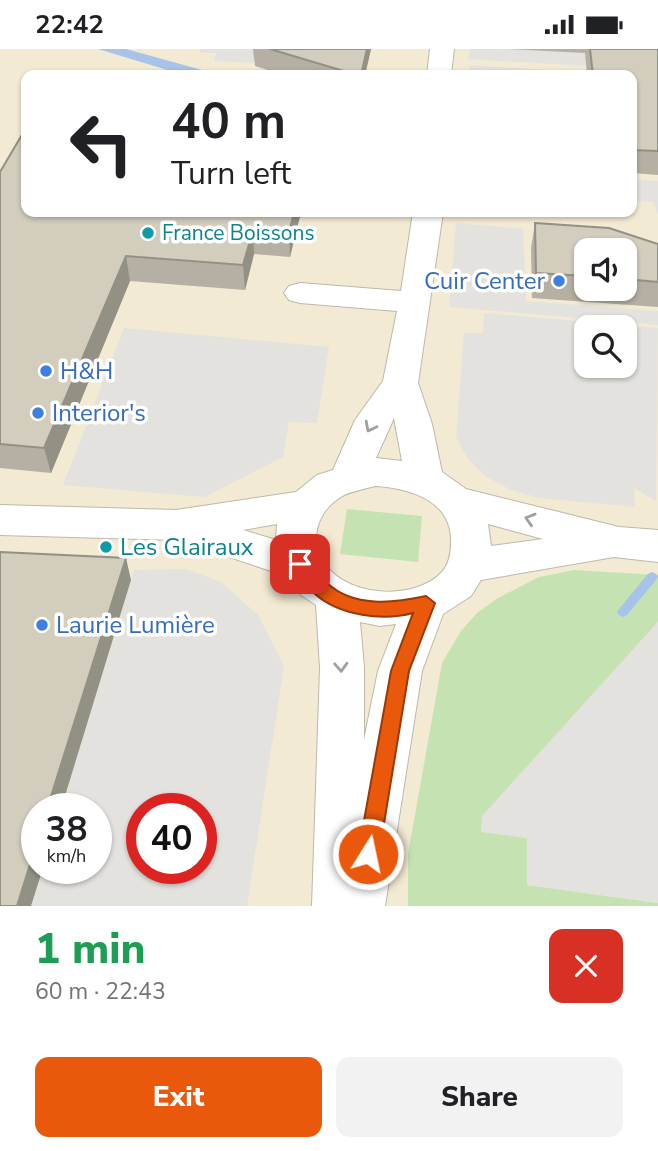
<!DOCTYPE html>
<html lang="en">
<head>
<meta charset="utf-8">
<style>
	body { margin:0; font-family:"Nunito Sans",sans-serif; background:#f2f2f2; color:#202124; height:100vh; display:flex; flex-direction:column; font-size:26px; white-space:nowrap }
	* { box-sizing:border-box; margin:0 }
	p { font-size:23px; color:#757577 }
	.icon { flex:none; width:38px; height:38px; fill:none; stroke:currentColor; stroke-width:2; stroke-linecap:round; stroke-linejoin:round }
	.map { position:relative; height:857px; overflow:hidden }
	.side { display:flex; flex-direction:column; background:#fff; flex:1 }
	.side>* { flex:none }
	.top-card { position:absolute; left:21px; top:21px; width:616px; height:147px; border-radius:14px; box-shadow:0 2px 5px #0004; background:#fff; color:#202124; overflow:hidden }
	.tools { position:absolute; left:574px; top:189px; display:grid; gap:14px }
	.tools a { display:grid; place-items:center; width:63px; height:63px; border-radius:14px; background:#fff; box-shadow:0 2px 5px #0004; font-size:35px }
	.speed { position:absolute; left:21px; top:744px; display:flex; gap:14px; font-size:35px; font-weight:700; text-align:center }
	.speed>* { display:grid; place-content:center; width:91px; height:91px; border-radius:50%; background:#fff; box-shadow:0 2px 5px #0004; line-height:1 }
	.speed small { font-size:18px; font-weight:400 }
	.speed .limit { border:10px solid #d22; background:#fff; color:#111 }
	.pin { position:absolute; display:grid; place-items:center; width:60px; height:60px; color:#fff; margin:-30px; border-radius:14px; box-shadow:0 4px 10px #0006 }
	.me { position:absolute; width:77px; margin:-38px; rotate:10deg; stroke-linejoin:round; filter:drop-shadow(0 0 5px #0008) }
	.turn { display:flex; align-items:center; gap:24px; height:147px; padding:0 35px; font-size:32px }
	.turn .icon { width:91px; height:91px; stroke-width:2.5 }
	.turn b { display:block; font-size:49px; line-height:60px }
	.round { display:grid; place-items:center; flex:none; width:74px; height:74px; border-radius:14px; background:#f2f2f2 }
	.summary { display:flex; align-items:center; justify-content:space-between; height:119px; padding:0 35px }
	h1 { font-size:42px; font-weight:800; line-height:52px; color:#1e9e55 }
	.action { display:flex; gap:14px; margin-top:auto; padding:14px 35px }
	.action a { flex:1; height:80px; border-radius:14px; background:#ea580c; color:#fff; font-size:28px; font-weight:800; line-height:80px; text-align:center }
	.action a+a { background:#f2f2f2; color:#202124 }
	.status { display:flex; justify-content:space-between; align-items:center; height:49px; padding:0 35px; background:#fff; direction:ltr }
	.status svg { height:19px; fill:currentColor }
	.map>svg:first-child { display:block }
	.commercial { fill:#f2ead3; fill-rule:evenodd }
	.green { fill:#c5e3b2 }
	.parking { fill:#e3e2de; fill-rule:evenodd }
	.water { fill:#a7c3ea }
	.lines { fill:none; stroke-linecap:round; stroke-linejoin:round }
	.stream { fill:#a7c3ea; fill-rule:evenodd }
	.minor-casing { stroke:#bcb9aa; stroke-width:2 }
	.minor { fill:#fff; fill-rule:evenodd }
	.wall { fill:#b5b0a3; fill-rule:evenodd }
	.shaded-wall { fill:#939084 }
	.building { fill:#d2cdbd; stroke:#939084; stroke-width:2 }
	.oneway { stroke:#a2a09a }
	.route { fill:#ea580c; stroke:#983908; stroke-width:2 }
	.culture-dot { fill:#0f9aa8; stroke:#fff; stroke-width:2.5 }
	.shop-dot { fill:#3f7fe0; stroke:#fff; stroke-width:2.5 }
	.labels { text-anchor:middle; stroke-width:7; stroke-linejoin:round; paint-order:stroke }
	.far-culture-label { font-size:21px; fill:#0d838f; stroke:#fff; text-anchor:start }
	.shop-label { font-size:24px; fill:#366cbe; stroke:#fff; text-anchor:start }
	.culture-label { font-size:24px; fill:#0d838f; stroke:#fff; text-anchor:start }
</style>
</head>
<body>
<div class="status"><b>22:42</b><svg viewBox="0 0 49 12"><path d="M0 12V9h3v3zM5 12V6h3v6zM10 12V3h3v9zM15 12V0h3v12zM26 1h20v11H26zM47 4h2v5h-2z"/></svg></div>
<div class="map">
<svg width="658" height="857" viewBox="0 0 658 857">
	<rect width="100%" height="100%" fill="#f2f0e6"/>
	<!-- commercial -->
	<path class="commercial" d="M 0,0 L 658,0 L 658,857 L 0,857 ZM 26,26 L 632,26 L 632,163 L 26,163 ZM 586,201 L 625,201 L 625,240 L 586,240 ZM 586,278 L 625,278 L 625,317 L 586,317 ZM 37,760 L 96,760 L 96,819 L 37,819 ZM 142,760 L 201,760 L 201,819 L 142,819 Z"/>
	<!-- green -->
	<path class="green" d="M 347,460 L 422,467 L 418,513 L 340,505 Z
		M 574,521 L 658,526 L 658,573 L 483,767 L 481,782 L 527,789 L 527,836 L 658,854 L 658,857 L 408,857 L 408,805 L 442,614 L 461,582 L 477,564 L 498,549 L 539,528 Z"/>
	<!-- parking -->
	<path class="parking" d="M 201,0 L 258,0 L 254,14 L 214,12 L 216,4 L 200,3 Z
		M 470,0 L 536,0 L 658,8 L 658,21 L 468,10 Z
		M 470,16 L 561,22 L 562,26 L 469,26 Z
		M 632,131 L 658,132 L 658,165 L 653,153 L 632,152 Z
		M 456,174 L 523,180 L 526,252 L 658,262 L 658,276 L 449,258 Z
		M 484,264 L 658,279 L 656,452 L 634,439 L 635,458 L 539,449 L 509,440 L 485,427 L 467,409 L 456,388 L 464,284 L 483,284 ZM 586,278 L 625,278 L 625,317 L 586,317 Z
		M 124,279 L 329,298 L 317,374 L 289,373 L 283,408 L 204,448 L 63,436 Z
		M 186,520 L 221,533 L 258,566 L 284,617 L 247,857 L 31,857 L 43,819 L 96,819 L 96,760 L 61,759 L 134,521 ZM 142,760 L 201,760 L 201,819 L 142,819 Z
		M 658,573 L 658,854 L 527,836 L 527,789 L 481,783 L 482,767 Z"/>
	<!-- water -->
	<path class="water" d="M 98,0 L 126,0 L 220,26 L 184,26 Z"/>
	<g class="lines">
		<!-- stream -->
		<path class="stream" d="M 652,523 L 656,525 L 658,528 L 656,531 L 627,566 L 623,568 L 619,566 L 617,563 L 619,560 L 648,525 Z"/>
		<defs>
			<path id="minor" d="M 430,0 L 454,0 L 451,26 L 427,26 Z
				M 413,163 L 443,163 L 418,334 L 432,375 L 442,423 L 466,440 L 619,478 L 658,481 L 658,513 L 614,508 L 481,531 L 471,547 L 443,565 L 422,622 L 385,857 L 312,857 L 320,619 L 316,556 L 301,546 L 289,528 L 178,491 L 0,486 L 0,456 L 176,461 L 296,443 L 317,426 L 333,421 L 355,371 L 383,332 L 397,262 L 300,254 L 289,251 L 284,244 L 289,237 L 300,234 L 401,242 ZM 394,369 L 402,412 L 376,409 ZM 375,437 C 409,439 452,451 451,493 C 451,504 449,515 442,523 C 416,551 355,548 330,521 C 306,496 315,462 344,446 C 353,442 365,440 375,437 ZM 277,475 L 276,491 L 243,481 ZM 488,475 L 543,490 L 491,497 ZM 360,573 L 380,577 L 396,575 L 378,622 L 364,691 L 364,619 Z"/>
		</defs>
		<!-- minor casing -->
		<use href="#minor" class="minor-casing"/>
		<!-- minor -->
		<use href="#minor" class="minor"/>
	</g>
	<!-- wall -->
	<path class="wall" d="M 253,0 L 371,0 L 365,26 L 283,26 L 255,17 Z
		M 507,0 L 658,0 L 658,126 L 632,124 L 632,26 L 587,26 L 585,4 Z
		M 0,123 L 26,163 L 301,163 L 290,208 L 254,205 L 245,241 L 130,232 L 51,424 L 0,419 Z
		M 535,174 L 658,195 L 658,258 L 532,249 L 531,199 ZM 586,201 L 625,201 L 625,240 L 586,240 Z"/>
	<!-- shaded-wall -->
	<path class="shaded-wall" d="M 367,0 L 371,0 L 365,26 L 361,26 Z
		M 294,163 L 301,163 L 290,208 L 289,184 Z
		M 253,181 L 254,205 L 245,241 L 243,216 Z
		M 126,207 L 130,232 L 51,424 L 44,399 Z
		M 126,509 L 131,531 L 61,760 L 47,760 Z
		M 37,793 L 37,819 L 43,819 L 31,857 L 17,857 Z"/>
	<!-- building -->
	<path class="building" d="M 270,0 L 367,0 L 361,26 L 357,26 Z
		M 590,0 L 658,0 L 658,102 L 632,101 L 632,26 L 593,26 Z
		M 26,79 L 26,163 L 294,163 L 289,184 L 253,181 L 243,216 L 126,207 L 44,399 L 0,395 L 0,123 Z
		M 535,174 L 609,179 L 658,195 L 658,233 L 625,230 L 625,201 L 586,201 L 586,227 L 536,224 Z
		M 0,503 L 126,509 L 47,760 L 37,760 L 37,793 L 17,857 L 0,857 Z"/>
	<!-- one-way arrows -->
	<defs><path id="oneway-chevron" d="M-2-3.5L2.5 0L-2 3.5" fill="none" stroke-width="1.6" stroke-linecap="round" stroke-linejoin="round" transform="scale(1.75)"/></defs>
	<g class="oneway">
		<use href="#oneway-chevron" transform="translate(370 378) rotate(117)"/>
		<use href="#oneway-chevron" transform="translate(530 470) rotate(-163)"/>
		<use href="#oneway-chevron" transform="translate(341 618) rotate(87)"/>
	</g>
	<!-- route -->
	<path class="route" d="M 300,508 C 312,512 317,526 327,534 C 354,559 394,554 426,547 L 435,554 L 409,622 L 379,805 L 376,812 L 368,815 L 361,812 L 358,805 L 391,622 L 413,564 C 383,572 340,567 315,545 C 307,538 300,528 294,520 L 291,515 Z"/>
	<!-- markers -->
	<g class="culture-dot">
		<circle cx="148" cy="184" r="7"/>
		<circle cx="106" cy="498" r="7"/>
	</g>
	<g class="shop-dot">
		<circle cx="559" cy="232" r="7"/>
		<circle cx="46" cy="322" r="7"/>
		<circle cx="38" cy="364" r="7"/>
		<circle cx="42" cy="576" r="7"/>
	</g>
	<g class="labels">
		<!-- far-culture labels -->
		<g class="far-culture-label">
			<text x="162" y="191">France Boissons</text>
		</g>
		<!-- shop labels -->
		<g class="shop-label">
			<text x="545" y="240" text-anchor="end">Cuir Center</text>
			<text x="60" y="330">H&amp;H</text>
			<text x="52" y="372">Interior's</text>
			<text x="56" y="584">Laurie Lumière</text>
		</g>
		<!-- culture labels -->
		<g class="culture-label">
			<text x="120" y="506">Les Glairaux</text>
		</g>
	</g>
</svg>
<div class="tools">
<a><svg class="icon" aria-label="sound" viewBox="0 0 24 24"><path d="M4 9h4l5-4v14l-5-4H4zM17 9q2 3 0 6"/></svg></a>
<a><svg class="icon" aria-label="search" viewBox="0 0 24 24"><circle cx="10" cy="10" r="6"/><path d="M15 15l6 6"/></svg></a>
</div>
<div class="speed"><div>38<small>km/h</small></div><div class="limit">40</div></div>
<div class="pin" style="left:300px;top:515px;background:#d93025"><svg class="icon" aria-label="arrive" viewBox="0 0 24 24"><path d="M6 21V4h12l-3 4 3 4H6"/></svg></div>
<svg class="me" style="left:368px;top:805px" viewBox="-20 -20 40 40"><circle r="17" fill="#ea580c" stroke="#fff" stroke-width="3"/><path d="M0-11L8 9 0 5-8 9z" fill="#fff"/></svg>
<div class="top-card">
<div class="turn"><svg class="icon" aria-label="left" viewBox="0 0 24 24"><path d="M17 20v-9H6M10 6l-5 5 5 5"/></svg><div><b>40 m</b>Turn left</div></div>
</div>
</div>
<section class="side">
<div class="summary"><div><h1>1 min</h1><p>60 m · 22:43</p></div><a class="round" style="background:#d93025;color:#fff"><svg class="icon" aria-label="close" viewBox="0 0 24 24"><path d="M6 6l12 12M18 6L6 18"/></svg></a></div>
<div class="action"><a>Exit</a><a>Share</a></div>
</section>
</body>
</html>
